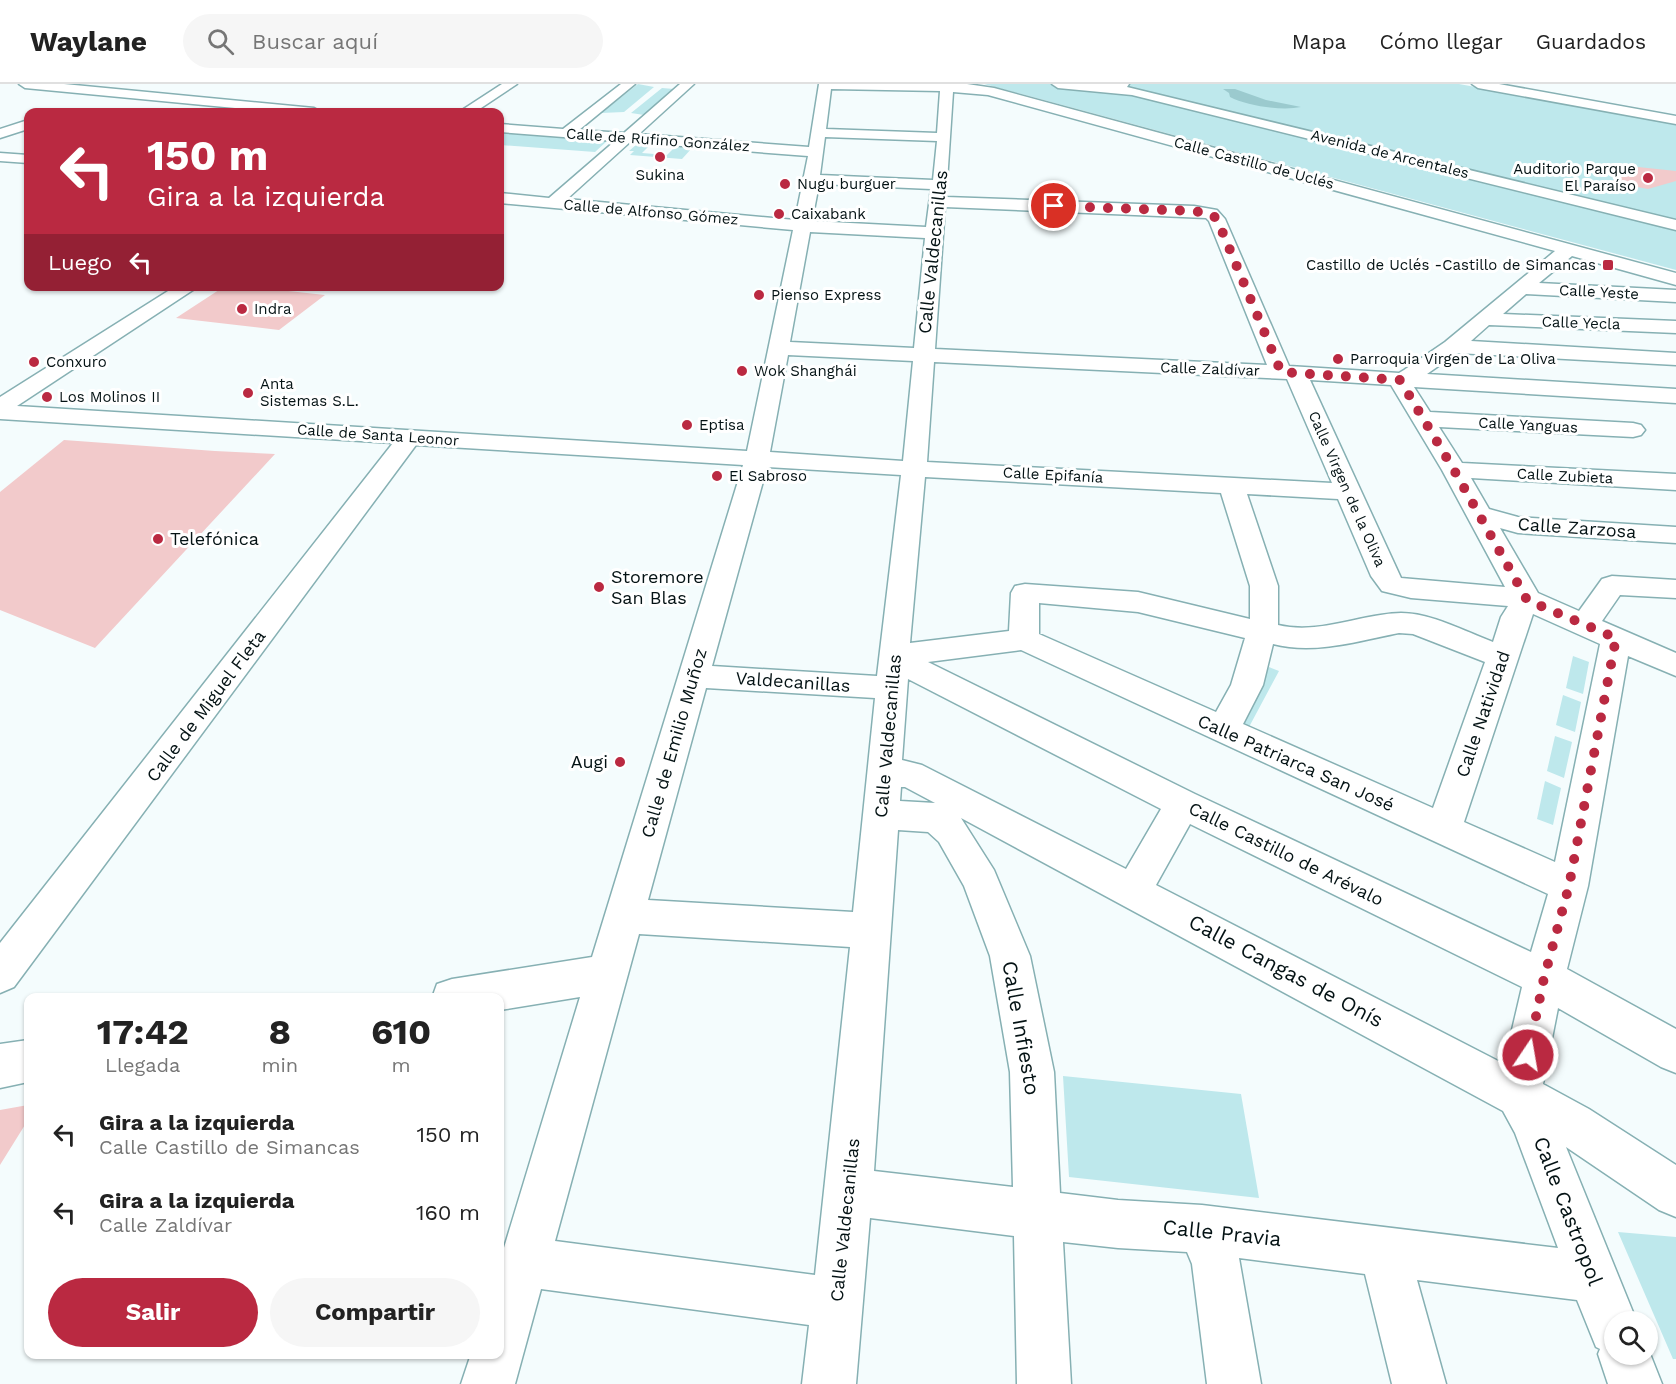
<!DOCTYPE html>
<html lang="es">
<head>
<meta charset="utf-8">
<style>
	body { margin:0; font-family:"Work Sans",sans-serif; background:#f6f6f6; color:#222; height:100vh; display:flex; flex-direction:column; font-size:22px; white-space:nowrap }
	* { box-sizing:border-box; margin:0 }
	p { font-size:20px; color:#767676 }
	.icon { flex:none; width:33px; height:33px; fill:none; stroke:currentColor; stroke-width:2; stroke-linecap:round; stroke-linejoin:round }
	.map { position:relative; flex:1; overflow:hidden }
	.panel { position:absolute; left:24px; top:909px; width:480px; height:366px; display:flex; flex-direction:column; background:#fff; border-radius:12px; box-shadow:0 2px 4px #0004 }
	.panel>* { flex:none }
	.top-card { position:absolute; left:24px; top:24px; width:480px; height:183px; border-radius:12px; box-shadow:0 2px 4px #0004; background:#ba2941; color:#fff; overflow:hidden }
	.tools { position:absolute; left:1604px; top:1227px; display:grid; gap:12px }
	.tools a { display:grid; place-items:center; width:54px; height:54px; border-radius:50%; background:#fff; box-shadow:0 2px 4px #0004; font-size:30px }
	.pin { position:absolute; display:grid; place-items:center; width:51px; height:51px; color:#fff; margin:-26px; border:3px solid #fff; border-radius:50%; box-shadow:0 2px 6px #0007 }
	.me { position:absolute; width:66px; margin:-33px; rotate:12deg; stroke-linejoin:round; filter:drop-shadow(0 0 4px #0008) }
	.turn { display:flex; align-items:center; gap:21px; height:126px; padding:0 24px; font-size:27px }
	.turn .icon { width:78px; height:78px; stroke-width:2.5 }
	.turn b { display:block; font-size:42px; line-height:51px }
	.then { display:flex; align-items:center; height:57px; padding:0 24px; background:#0003; gap:12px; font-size:22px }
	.eta { display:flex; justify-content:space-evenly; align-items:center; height:102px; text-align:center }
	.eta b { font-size:36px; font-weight:700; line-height:42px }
	.cta { display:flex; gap:12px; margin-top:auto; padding:12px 24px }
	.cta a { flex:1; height:69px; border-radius:36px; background:#ba2941; color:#fff; font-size:24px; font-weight:700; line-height:69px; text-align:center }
	.cta a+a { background:#f6f6f6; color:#222 }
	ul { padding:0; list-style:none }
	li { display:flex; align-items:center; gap:18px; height:78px; padding:0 24px }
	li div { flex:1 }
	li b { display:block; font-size:22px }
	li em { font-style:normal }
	header { display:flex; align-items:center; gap:36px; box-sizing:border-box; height:84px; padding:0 30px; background:#fff; border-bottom:2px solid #e0e0e0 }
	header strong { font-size:28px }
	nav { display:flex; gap:33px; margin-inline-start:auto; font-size:21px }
	.search { width:420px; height:54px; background:#f6f6f6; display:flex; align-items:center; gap:15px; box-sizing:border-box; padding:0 21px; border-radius:33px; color:#767676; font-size:22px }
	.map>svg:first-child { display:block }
	.green { fill:#bee8ec }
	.water { fill:#9bcace }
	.building { fill:#f2cacb }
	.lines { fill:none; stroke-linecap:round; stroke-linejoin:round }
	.minor-casing { stroke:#86b0b3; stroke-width:3 }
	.major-casing { stroke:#86b0b3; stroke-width:3 }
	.minor { fill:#fff; fill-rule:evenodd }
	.major { fill:#fff; fill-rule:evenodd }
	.route { stroke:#ba2941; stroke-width:10; stroke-dasharray:0 18 }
	.poi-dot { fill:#ba2941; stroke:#fff; stroke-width:2 }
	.labels { text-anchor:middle; stroke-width:6; stroke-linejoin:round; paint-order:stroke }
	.far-street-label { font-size:15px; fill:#041214; stroke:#fff }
	.far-poi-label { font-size:15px; fill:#041214; stroke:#fff; text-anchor:start }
	.street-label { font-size:18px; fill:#041214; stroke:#fff }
	.poi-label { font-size:18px; fill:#041214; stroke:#fff; text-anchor:start }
	.near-street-label { font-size:21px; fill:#041214; stroke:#fff }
</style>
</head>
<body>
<header>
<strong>Waylane</strong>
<div class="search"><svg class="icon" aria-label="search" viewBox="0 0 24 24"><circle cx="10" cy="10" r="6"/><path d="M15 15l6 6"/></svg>Buscar aquí</div>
<nav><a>Mapa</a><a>Cómo llegar</a><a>Guardados</a></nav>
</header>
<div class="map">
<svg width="1676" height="1300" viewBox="0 0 1676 1300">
	<rect width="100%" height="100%" fill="#f4fcfd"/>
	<!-- green -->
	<path class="green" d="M 638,0 L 654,3 L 624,28 L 601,29 Z
		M 984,0 L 1459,0 L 1676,40 L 1676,186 Z
		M 662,4 L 674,5 L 644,31 L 631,29 Z
		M 500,49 L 607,57 L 595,68 L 500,61 Z
		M 637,60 L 650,61 L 642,69 L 667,71 L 675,63 L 692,64 L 682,75 L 630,71 L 634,67 L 629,67 Z
		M 1573,572 L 1589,578 L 1583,610 L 1566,604 Z
		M 1269,583 L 1279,587 L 1249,643 L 1241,638 Z
		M 1563,611 L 1581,618 L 1575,648 L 1556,641 Z
		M 1555,652 L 1572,658 L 1564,694 L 1547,687 Z
		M 1545,697 L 1561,704 L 1553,741 L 1537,735 Z
		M 1063,992 L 1241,1010 L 1259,1114 L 1069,1093 Z
		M 1618,1148 L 1676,1153 L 1676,1275 L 1673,1275 Z"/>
	<!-- water -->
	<path class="water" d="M 1223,5 L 1235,5 L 1266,16 L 1301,23 C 1282,27 1247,22 1230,13 L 1229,9 Z"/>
	<!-- building -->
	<path class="building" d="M 1638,83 L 1676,87 L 1676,97 L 1648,105 L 1611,98 Z
		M 225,202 L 243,202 L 325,211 L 279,246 L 176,234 Z
		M 64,356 L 215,367 L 275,370 L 95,564 L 0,526 L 0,408 Z
		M 28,1021 L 28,1036 L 0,1081 L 0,1026 Z"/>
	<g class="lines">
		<defs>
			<path id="minor" d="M 19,0 L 64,0 L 314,24 L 321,28 L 278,28 L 25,4 Z
				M 502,0 L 517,0 L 475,28 L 459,28 Z
				M 621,0 L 635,0 L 579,46 L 624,49 L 680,0 L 694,0 L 639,50 L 809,63 L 819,0 L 967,0 L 994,4 L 1676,189 L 1676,201 L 1572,172 L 1539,199 L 1676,206 L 1676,218 L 1526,210 L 1503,230 L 1676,237 L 1676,249 L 1489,241 L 1471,257 L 1676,269 L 1676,281 L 1457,269 L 1427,290 L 1676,305 L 1676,319 L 1414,303 L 1430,328 L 1633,339 L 1641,341 L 1645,346 L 1641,351 L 1633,353 L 1439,343 L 1462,379 L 1676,390 L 1676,406 L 1471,394 L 1489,425 L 1518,433 L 1676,443 L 1676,459 L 1518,449 L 1500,444 L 1538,509 L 1579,527 L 1602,495 L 1612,492 L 1676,496 L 1676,514 L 1620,511 L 1602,537 L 1676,569 L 1676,592 L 1628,572 L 1588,802 L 1567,885 L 1676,945 L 1676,989 L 1661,983 L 1558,924 L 1543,1000 L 1589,1025 L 1676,1081 L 1676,1133 L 1659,1126 L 1566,1063 L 1637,1238 L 1614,1238 L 1614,1270 L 1647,1270 L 1647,1262 L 1662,1300 L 1608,1300 L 1598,1270 L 1600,1265 L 1596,1263 L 1577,1216 L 1417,1196 L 1446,1300 L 1392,1300 L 1365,1190 L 1239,1174 L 1261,1300 L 1207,1300 L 1192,1180 L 1187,1168 L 1118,1164 L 1063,1158 L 1071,1300 L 1017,1300 L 1014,1152 L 870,1134 L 856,1300 L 802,1300 L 809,1241 L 541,1205 L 515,1300 L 461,1300 L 471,1270 L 500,1270 L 500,1177 L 580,913 L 500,926 L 500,914 L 432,914 L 437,900 L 452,895 L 592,873 L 743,381 L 416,361 L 14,903 L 0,909 L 0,859 L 393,359 L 0,335 L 0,313 L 176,202 L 199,202 L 17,322 L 747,367 L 793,146 L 500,119 L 500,109 L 549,114 L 615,57 L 500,48 L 500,40 L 563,45 ZM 831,5 L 940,7 L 937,49 L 826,45 ZM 953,8 L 988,11 L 1555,167 L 1445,258 L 1404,286 L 1399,289 L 1289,282 L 1225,135 L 1217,126 L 1194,122 L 946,113 ZM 825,53 L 937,57 L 933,96 L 820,91 ZM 630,58 L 808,72 L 795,136 L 567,115 ZM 819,100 L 931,105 L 926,143 L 812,137 ZM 945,123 L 1206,134 L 1209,137 L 1267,281 L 935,265 ZM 810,148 L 925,154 L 914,264 L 790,258 ZM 788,271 L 913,277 L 903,377 L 770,368 ZM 934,278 L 1287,295 L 1332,399 L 927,378 ZM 1310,296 L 1391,301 L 1442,386 L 1505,503 L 1401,494 ZM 767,383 L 901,391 L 877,592 L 712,582 ZM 925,393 L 1221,409 L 1250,502 L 1250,535 L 1138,508 L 1025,500 L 1015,502 L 1011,509 L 1009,547 L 910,559 ZM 1247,410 L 1338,415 L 1371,492 L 1382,507 L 1411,514 L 1508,522 L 1501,533 L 1493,558 C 1464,547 1431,529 1401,529 C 1359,530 1320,551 1278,541 L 1278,502 ZM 1039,519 L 1138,528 L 1245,554 L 1231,601 L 1216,628 L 1039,550 ZM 1533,530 L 1600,560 L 1555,778 L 1464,738 ZM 1399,549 L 1413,550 L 1485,578 L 1433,724 L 1243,640 L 1263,601 L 1273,560 C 1314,571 1358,557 1399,549 ZM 1021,566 L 1548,810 L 1531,868 L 1195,710 L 928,578 ZM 908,595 L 1161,725 L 1126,785 L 922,681 L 902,676 ZM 706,604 L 875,614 L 853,828 L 648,816 ZM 901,703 L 905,703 L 935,719 L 900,717 ZM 961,734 L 1503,1027 L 1515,1049 L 1558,1164 L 1202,1121 L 1118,1116 L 1060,1109 L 1054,988 L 1030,872 L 994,786 ZM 1190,740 L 1522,903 L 1504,980 L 1156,801 ZM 898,746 L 928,748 L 939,758 L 964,802 L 990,872 L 1010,988 L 1013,1103 L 874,1087 ZM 639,850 L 850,863 L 815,1191 L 555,1157 Z
				M 1472,0 L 1499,0 L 1676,32 L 1676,40 L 1478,4 Z
				M 28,36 L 28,45 L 0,54 L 0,45 Z
				M 0,69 L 28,71 L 28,79 L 0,77 Z
				M 28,956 L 28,998 L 0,1004 L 0,960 Z"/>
			<path id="major" d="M 1052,0 L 1129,0 L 1127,3 L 1676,136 L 1676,146 L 1132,11 L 1058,4 Z"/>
		</defs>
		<!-- minor casing -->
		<use href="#minor" class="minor-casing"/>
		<!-- major casing -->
		<use href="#major" class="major-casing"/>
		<!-- minor -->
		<use href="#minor" class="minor"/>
		<!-- major -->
		<use href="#major" class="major"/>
	</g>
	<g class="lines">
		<!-- route -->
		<path class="route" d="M 1054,122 L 1194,127 L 1211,130 L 1217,135 L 1281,288 L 1400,296 L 1454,386 L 1527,516 L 1616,554 L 1569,802 L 1544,894 L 1528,971"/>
	</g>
	<!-- markers -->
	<g class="poi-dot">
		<circle cx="660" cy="73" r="6"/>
		<circle cx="1648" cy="94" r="6"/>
		<circle cx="785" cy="100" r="6"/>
		<circle cx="779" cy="130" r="6"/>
		<rect x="1602" y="175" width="12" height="12" rx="3"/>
		<circle cx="759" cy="211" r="6"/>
		<circle cx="242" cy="225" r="6"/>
		<circle cx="1338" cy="275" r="6"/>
		<circle cx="34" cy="278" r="6"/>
		<circle cx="742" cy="287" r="6"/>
		<circle cx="248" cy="309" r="6"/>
		<circle cx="47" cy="313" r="6"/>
		<circle cx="687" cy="341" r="6"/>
		<circle cx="717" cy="392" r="6"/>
		<circle cx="158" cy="455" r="6"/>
		<circle cx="599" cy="503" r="6"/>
		<circle cx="620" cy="678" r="6"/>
	</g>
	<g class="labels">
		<!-- far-street labels -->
		<g class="far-street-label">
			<text transform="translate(658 56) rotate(4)" y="5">Calle de Rufino González</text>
			<text transform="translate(1390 70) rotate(14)" y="5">Avenida de Arcentales</text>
			<text transform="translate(1254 79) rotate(15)" y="5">Calle Castillo de Uclés</text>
			<text transform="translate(651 128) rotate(5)" y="5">Calle de Alfonso Gómez</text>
			<text transform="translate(1599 208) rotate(3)" y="5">Calle Yeste</text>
			<text transform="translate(1581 239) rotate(2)" y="5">Calle Yecla</text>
			<text transform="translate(1210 285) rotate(2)" y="5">Calle Zaldívar</text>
			<text transform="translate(1528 341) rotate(3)" y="5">Calle Yanguas</text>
			<text transform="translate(378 351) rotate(4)" y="5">Calle de Santa Leonor</text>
			<text transform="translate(1053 391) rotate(3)" y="5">Calle Epifanía</text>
			<text transform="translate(1565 392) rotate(3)" y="5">Calle Zubieta</text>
			<text transform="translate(1347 405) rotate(66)" y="5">Calle Virgen de la Oliva</text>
		</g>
		<!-- far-poi labels -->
		<g class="far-poi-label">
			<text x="1636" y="90" text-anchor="end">Auditorio Parque<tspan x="1636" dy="17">El Paraíso</tspan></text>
			<text x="660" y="96" text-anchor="middle">Sukina</text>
			<text x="797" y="105">Nugu burguer</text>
			<text x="791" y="135">Caixabank</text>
			<text x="1596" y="186" text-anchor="end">Castillo de Uclés -Castillo de Simancas</text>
			<text x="771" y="216">Pienso Express</text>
			<text x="254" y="230">Indra</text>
			<text x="1350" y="280">Parroquia Virgen de La Oliva</text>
			<text x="46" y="283">Conxuro</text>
			<text x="754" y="292">Wok Shanghái</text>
			<text x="260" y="305">Anta<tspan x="260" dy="17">Sistemas S.L.</tspan></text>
			<text x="59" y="318">Los Molinos II</text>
			<text x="699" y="346">Eptisa</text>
			<text x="729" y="397">El Sabroso</text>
		</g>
		<!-- street labels -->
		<g class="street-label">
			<text transform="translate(933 168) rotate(-84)" y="6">Calle Valdecanillas</text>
			<text transform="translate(1577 444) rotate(4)" y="6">Calle Zarzosa</text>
			<text transform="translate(793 598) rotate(4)" y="6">Valdecanillas</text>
			<text transform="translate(206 622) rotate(-53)" y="6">Calle de Miguel Fleta</text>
			<text transform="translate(1483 630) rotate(-71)" y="6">Calle Natividad</text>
			<text transform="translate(888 652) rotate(-85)" y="6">Calle Valdecanillas</text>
			<text transform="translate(674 659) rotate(-74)" y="6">Calle de Emilio Muñoz</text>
			<text transform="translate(1296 679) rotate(24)" y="6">Calle Patriarca San José</text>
			<text transform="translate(1286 770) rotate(26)" y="6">Calle Castillo de Arévalo</text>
			<text transform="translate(845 1136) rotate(-84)" y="6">Calle Valdecanillas</text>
		</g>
		<!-- poi labels -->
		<g class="poi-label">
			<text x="170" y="461">Telefónica</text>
			<text x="611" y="499">Storemore<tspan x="611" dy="21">San Blas</tspan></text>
			<text x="608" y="684" text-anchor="end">Augi</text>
		</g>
		<!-- near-street labels -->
		<g class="near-street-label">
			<text transform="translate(1286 887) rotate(28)" y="7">Calle Cangas de Onís</text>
			<text transform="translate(1021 944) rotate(80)" y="7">Calle Infiesto</text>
			<text transform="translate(1568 1127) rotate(69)" y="7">Calle Castropol</text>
			<text transform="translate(1222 1149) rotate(6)" y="7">Calle Pravia</text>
		</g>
	</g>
</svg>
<div class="tools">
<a><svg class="icon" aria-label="search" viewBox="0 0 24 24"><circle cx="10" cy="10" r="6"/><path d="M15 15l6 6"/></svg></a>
</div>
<div class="pin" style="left:1054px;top:122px;background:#d93025"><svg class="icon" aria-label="arrive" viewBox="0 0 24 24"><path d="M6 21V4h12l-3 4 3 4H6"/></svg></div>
<svg class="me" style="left:1528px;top:971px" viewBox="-20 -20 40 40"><circle r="17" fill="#ba2941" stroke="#fff" stroke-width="3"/><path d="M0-11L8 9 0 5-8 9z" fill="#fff"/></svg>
<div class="top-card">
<div class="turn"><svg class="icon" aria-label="left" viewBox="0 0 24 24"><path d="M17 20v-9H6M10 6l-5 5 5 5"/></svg><div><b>150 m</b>Gira a la izquierda</div></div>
<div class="then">Luego<svg class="icon" aria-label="left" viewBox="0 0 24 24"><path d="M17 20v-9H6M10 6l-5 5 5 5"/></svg></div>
</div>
<section class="panel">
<div class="eta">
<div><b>17:42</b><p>Llegada</p></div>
<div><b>8</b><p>min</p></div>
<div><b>610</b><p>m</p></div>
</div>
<ul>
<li><svg class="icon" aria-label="left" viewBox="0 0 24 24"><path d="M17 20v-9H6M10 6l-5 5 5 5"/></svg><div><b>Gira a la izquierda</b><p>Calle Castillo de Simancas</p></div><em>150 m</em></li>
<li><svg class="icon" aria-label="left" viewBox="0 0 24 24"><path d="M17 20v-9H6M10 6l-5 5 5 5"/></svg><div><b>Gira a la izquierda</b><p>Calle Zaldívar</p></div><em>160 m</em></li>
</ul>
<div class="cta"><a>Salir</a><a>Compartir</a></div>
</section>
</div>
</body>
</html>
